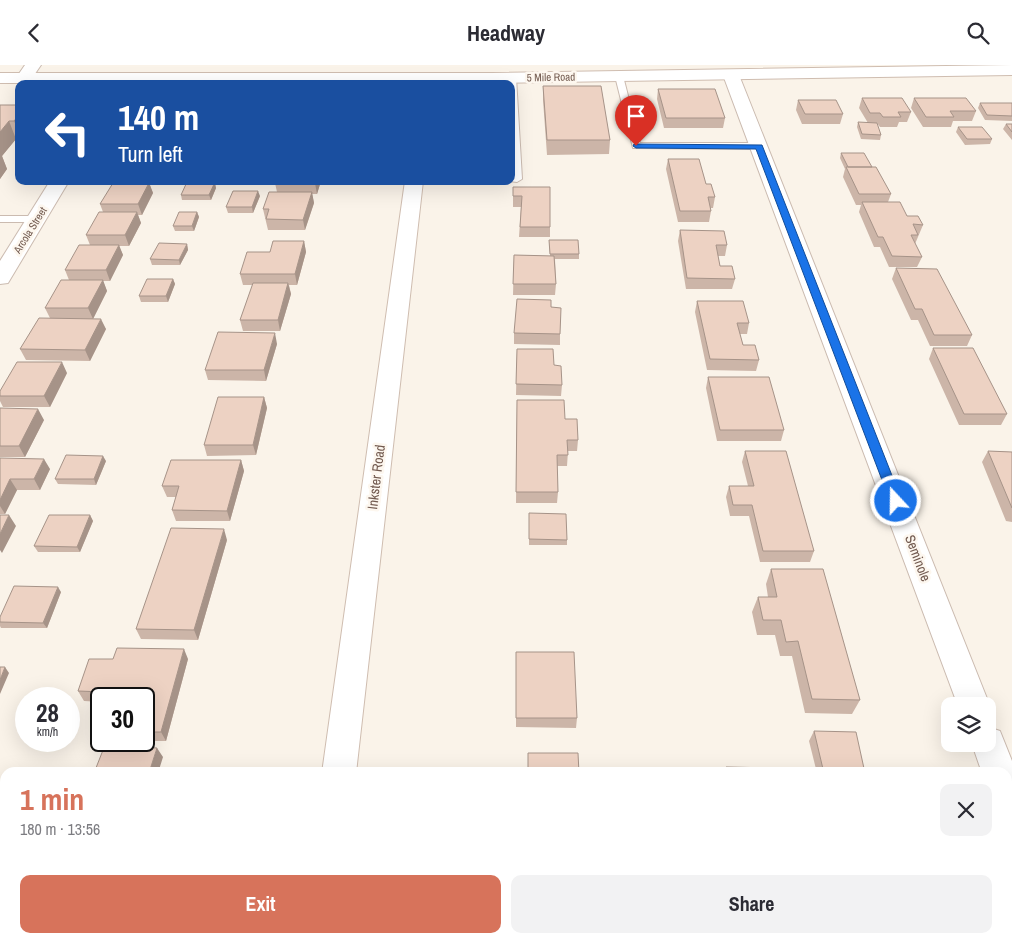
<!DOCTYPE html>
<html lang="en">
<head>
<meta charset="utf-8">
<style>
	body { margin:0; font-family:"Archivo Narrow",sans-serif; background:#f2f2f3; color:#2b2b33; height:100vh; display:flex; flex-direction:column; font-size:19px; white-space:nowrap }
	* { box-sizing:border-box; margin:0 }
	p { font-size:16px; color:#7c7c81 }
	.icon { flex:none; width:28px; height:28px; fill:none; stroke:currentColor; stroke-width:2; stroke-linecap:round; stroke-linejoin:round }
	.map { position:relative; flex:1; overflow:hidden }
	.sheet { position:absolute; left:0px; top:702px; width:1012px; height:176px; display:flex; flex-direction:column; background:#fff; border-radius:15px 15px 0 0; box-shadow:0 5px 20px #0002 }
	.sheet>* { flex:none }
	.banner { position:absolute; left:15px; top:15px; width:500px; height:105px; border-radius:10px; box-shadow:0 5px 20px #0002; background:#1a4fa0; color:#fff; overflow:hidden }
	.buttons { position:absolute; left:941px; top:632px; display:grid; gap:10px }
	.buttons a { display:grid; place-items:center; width:55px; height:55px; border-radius:10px; background:#fff; box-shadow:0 5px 20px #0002; font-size:25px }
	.speed { position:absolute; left:15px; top:622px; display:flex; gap:10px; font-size:25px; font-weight:700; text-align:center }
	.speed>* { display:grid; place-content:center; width:65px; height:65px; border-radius:50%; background:#fff; box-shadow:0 5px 20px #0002; line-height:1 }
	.speed small { font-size:12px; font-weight:400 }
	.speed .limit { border:2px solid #111; border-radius:8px; background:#fff; color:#111 }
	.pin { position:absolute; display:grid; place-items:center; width:42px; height:42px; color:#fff; margin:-51px -21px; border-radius:50% 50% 50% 0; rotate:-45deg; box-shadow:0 0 5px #0007 }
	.pin .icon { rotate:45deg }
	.me { position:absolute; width:55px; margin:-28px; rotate:339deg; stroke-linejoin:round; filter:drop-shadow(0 0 4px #0008) }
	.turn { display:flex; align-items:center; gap:18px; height:105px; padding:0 20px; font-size:22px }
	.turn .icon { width:65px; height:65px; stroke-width:2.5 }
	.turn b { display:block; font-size:35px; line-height:42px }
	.round { display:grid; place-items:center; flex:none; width:52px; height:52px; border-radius:10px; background:#f2f2f3 }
	.headline { display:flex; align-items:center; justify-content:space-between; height:85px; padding:0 20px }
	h1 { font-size:30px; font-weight:800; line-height:38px; color:#d7735b }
	.cta { display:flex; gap:10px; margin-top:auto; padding:10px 20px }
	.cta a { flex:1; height:58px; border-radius:10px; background:#d7735b; color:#fff; font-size:20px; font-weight:800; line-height:58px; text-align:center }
	.cta a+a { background:#f2f2f3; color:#2b2b33 }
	header { display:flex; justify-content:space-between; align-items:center; height:65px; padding:0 20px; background:#fff; font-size:22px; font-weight:800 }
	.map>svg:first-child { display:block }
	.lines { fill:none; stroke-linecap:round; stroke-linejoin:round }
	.service-casing { stroke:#cbbbb0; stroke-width:2 }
	.minor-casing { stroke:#cbbbb0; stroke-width:2 }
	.secondary-casing { stroke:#cfbdb0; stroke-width:2 }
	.service { fill:#fff; fill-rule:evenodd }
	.minor { fill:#fff; fill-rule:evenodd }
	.secondary { fill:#fff; fill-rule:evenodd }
	.wall { fill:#ccb5a8 }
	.shaded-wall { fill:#a69388 }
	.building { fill:#edd2c3; stroke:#a69388 }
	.route { fill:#1a73e8; stroke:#114b97 }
	.labels { text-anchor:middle; stroke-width:5; stroke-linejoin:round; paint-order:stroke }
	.far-street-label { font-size:11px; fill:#725a4f; stroke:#fdf7ef }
	.street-label { font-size:14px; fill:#725a4f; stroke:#fdf7ef }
</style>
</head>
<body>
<header><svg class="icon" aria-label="back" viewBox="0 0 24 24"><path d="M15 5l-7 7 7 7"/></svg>Headway<svg class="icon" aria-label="search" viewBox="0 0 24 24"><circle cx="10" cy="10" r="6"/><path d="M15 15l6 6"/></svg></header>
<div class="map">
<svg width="1012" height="878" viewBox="0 0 1012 878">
	<rect width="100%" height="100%" fill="#faf3e9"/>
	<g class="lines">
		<defs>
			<path id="service" d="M 619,9 L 623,11 L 640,78 L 759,78 L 763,81 L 759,84 L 633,83 L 615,11 Z
				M 509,10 L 516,12 L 522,114 L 517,117 L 509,116 L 511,116 L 512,111 L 511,19 L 508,19 Z
				M 0,151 L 37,151 L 42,154 L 37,157 L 0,157 Z"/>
			<path id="minor" d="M 25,0 L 41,0 L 30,16 L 24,18 L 16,13 Z
				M 731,5 L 739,10 L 990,641 L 988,647 L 988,641 L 958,641 L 723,10 Z
				M 50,116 L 69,116 L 11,213 L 8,218 L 0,219 L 0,196 Z
				M 988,662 L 1000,666 L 1012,696 L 1012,758 L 1008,756 L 1008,708 L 982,708 L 972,679 L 988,679 Z"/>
			<path id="secondary" d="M 1012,0 L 1012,10 L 492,18 L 0,18 L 0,8 L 492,8 Z
				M 405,116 L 423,116 L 356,708 L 322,708 Z
				M 299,874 L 338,874 L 337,878 L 297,878 Z"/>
		</defs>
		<!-- service casing -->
		<use href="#service" class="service-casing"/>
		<!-- minor casing -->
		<use href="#minor" class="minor-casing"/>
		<!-- secondary casing -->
		<use href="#secondary" class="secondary-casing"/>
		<!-- service -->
		<use href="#service" class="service"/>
		<!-- minor -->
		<use href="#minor" class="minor"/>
		<!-- secondary -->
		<use href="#secondary" class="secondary"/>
	</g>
	<!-- wall -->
	<path class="wall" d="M 543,21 L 610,75 L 609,89 L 547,90 L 543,35 Z
		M 658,24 L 725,53 L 723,63 L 664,63 L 657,34 Z
		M 862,33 L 911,47 L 907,57 L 899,57 L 897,62 L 880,62 L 877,58 L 868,58 L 859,43 Z
		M 914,33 L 976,46 L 972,56 L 953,56 L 951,62 L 923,62 L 911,43 Z
		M 798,35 L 843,49 L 840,59 L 802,59 L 796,45 Z
		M 980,38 L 1012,38 L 1012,56 L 985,55 L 978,43 Z
		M 0,40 L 19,40 L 19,74 L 16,74 L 2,91 L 7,104 L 0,114 Z
		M 858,57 L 881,70 L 880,75 L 861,74 L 857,62 Z
		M 1006,59 L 1012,59 L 1012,75 L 1003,64 Z
		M 958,62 L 992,74 L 990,79 L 965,80 L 956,67 Z
		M 841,88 L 872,102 L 891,129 L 888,137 L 907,151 L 923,160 L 915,179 L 922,192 L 917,202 L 889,202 L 880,182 L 874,182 L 859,147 L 861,140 L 856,140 L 843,112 L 845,104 L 840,93 Z
		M 668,94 L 706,119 L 715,132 L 713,143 L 710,143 L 711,146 L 709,157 L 678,157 L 666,104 Z
		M 122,116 L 161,116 L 159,120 L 150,120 L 153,128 L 142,150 L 138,150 L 141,158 L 129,181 L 119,181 L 123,190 L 110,216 L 103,216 L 107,226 L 93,254 L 106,264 L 90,296 L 26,295 L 20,284 L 50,253 L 45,243 L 69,215 L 65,205 L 90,180 L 86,170 L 103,147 L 100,139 L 122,118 Z
		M 321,116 L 317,129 L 312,129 L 314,138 L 305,165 L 268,165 L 263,144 L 277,127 L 275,118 Z
		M 513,122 L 550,162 L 550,172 L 519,172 L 521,142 L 513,142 Z
		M 216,123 L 211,135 L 182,135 L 181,130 Z
		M 260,131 L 253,148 L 228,148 L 226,142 Z
		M 197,147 L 199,152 L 194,166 L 175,166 L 173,161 Z
		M 680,165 L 727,180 L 725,191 L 718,191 L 720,201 L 735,214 L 732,224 L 686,224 L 678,176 Z
		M 549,175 L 579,189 L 579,194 L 555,194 L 556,219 L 555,230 L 513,230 L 514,190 L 550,191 Z
		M 304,176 L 306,187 L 297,220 L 289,220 L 291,229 L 280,266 L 243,266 L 240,255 L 253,220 L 243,220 L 240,209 L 270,187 Z
		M 187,179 L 188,185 L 180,200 L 152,200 L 150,194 Z
		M 896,203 L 972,270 L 967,281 L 930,281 L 918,255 L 911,255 L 892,214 Z
		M 173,214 L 175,219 L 168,237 L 141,237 L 139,231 Z
		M 697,236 L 749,258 L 747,269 L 740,269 L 743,280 L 759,295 L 756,306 L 707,305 L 695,247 Z
		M 551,242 L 560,269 L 560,280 L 514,279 L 514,268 Z
		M 277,279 L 266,316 L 208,315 L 205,305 Z
		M 933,283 L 1007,349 L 1001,360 L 959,360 L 929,294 Z
		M 517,284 L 554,300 L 562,320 L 561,331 L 516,330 Z
		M 67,308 L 50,342 L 3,342 L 0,336 L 0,326 Z
		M 708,312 L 784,365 L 781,376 L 717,376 L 706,323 Z
		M 264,332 L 267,343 L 256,390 L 207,391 L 204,380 Z
		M 517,335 L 565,354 L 578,375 L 577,386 L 568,386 L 567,401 L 557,401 L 558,427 L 557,438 L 516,438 Z
		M 0,343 L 44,355 L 25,392 L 0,392 Z
		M 745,386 L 814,486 L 810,497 L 760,497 L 749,451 L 730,451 L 726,432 L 729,421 L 748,421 L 742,397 Z
		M 988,386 L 1012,387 L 1012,457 L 1006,456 L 982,397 Z
		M 0,393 L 50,404 L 40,425 L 17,425 L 5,449 L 0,449 Z
		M 241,395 L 244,406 L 230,456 L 176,456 L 172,445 L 176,432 L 167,432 L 162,421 Z
		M 106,396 L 96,420 L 58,419 L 55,414 Z
		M 529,448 L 567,475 L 567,480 L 529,480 Z
		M 90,450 L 93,456 L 80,487 L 38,487 L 34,481 Z
		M 227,475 L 198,575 L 141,574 L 136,564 Z
		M 771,504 L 860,635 L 852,649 L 805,648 L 792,591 L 780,591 L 775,570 L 757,570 L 752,547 L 758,532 L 768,532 L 766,519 Z
		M 61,527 L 47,563 L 1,563 L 0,561 L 0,552 Z
		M 516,587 L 577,653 L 576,663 L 516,662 Z
		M 188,594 L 166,676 L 122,676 L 144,676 L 144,634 L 101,634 L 101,637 L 84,636 L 78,626 Z
		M 814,666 L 865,708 L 816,704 L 809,676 Z
		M 92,667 L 101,667 L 101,676 L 98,676 Z"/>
	<!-- shaded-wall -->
	<path class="shaded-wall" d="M 19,50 L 19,67 L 14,56 Z
		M 9,56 L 16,74 L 2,91 L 7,104 L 0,114 L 0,67 Z
		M 316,116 L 321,116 L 317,129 L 315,118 Z
		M 215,117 L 216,123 L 211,135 L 209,130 Z
		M 149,118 L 153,128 L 142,150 L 138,139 Z
		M 258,126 L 260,131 L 253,148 L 252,142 Z
		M 312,127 L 314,138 L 305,165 L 303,155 Z
		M 137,147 L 141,158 L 129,181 L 125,170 Z
		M 197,147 L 199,152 L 194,166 L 192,161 Z
		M 304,176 L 306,187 L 297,220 L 295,209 Z
		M 187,179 L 188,185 L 180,200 L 179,195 Z
		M 119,180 L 123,190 L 110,216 L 106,205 Z
		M 173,214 L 175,219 L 168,237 L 166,231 Z
		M 103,215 L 107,226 L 93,254 L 88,243 Z
		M 288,218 L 291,229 L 280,266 L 278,255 Z
		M 101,254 L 106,264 L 90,296 L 85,285 Z
		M 275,268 L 277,279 L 266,316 L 264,305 Z
		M 62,297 L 67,308 L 50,342 L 44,331 Z
		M 264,332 L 267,343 L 256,390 L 253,380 Z
		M 38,344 L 44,355 L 25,392 L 19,381 Z
		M 103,391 L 106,396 L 96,420 L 94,414 Z
		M 44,394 L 50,404 L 40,425 L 34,414 Z
		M 241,395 L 244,406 L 230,456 L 227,446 Z
		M 10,414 L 17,425 L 5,449 L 0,441 L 0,435 Z
		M 9,450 L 16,461 L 2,488 L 0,485 L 0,469 Z
		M 90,450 L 93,456 L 80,487 L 77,482 Z
		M 224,464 L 227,475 L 198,575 L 194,565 Z
		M 58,522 L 61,527 L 47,563 L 43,558 Z
		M 184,584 L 188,594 L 166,676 L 161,667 Z
		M 5,602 L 9,608 L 0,629 L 0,615 Z
		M 157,683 L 163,692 L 158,708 L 149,708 Z"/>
	<!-- building -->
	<path class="building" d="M 543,21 L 601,21 L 610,75 L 547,75 Z
		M 658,24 L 715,24 L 725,53 L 666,53 Z
		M 862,33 L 902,33 L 911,47 L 898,47 L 901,52 L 883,52 L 880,48 L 870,48 Z
		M 914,33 L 966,33 L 976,46 L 950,46 L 954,52 L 926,52 Z
		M 798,35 L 836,35 L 843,49 L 805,49 Z
		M 980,38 L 1012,38 L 1012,51 L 987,50 Z
		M 0,40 L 19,40 L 19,50 L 14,56 L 9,56 L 0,67 Z
		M 858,57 L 877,58 L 881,70 L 862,69 Z
		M 1006,59 L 1012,59 L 1012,67 Z
		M 958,62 L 982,62 L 992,74 L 967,74 Z
		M 841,88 L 864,88 L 872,102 L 848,102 Z
		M 668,94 L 699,94 L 706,119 L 711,119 L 715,132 L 708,132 L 711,146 L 680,146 Z
		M 846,102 L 876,102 L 891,129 L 859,129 Z
		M 275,116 L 316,116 L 315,118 L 275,118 Z
		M 187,117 L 215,117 L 209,130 L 181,130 Z
		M 113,118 L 149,118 L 138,139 L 100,139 Z
		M 513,122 L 550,122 L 550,162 L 520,162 L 522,131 L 513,131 Z
		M 233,126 L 258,126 L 252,142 L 226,142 Z
		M 269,127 L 312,127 L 303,155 L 266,154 L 269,144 L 263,144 Z
		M 862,137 L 900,137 L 907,151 L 918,151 L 923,160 L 913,159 L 918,170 L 911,170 L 922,192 L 892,191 L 883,172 L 878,172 Z
		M 99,147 L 137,147 L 125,170 L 86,170 Z
		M 179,147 L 197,147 L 192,161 L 173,161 Z
		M 680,165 L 724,166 L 727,180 L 716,180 L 720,201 L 732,201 L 735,214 L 687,213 Z
		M 549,175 L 578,175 L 579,189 L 550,189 Z
		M 273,176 L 304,176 L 295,209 L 240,209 L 247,187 L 270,187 Z
		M 159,178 L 187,179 L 179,195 L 150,194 Z
		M 79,180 L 119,180 L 106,205 L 65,205 Z
		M 514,190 L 554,191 L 556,219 L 513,219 Z
		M 896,203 L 937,204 L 972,270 L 934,270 L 922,244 L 915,244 Z
		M 147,214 L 173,214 L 166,231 L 139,231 Z
		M 61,215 L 103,215 L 88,243 L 45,243 Z
		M 253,218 L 288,218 L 278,255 L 240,255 Z
		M 517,234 L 551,235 L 551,242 L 561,243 L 560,269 L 514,268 Z
		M 697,236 L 743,236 L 749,258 L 737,258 L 743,280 L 755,280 L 759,295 L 710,294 Z
		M 39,253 L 101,254 L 85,285 L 20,284 Z
		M 218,267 L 275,268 L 264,305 L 205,305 Z
		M 933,283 L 973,283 L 1007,349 L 964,349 Z
		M 517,284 L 553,284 L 554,300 L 561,301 L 562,320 L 516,319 Z
		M 17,297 L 62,297 L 44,331 L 0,331 L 0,326 Z
		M 708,312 L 769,312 L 784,365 L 720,365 Z
		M 218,332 L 264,332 L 253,380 L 204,380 Z
		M 517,335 L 564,335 L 565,354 L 577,354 L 578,375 L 567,375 L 568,390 L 557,390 L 558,427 L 516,427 Z
		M 0,343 L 38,344 L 19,381 L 0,381 Z
		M 745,386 L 786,386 L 814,486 L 763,486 L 752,440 L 733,440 L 729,421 L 754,421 Z
		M 988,386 L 1012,387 L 1012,443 Z
		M 66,390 L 103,391 L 94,414 L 55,414 Z
		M 0,393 L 44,394 L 34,414 L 10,414 L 0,435 Z
		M 171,395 L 241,395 L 227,446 L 172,445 L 179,421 L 162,421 Z
		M 529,448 L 566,449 L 567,475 L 529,474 Z
		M 0,450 L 9,450 L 0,469 Z
		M 49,450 L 90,450 L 77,482 L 34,481 Z
		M 171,463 L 224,464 L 194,565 L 136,564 Z
		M 771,504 L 823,504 L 860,635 L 812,634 L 798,576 L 786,577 L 781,555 L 763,555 L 758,532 L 777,532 Z
		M 14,521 L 58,522 L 43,558 L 0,557 L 0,552 Z
		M 117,583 L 184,584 L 161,667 L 144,667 L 144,634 L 103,634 L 105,627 L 78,626 L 89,594 L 113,594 Z
		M 516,587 L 574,587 L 577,653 L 516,653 Z
		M 0,602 L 5,602 L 0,615 Z
		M 101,638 L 101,667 L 92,667 Z
		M 814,666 L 856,667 L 865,708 L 726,708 L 726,702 L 823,704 Z
		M 105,680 L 157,683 L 149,708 L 94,708 Z
		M 528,688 L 578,688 L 579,708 L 528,708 Z"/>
	<!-- route -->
	<path class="route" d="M 634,79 L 762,80 L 902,436 L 900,439 L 892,439 L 890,436 L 756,84 L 636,83 L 633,81 Z"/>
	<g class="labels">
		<!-- far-street labels -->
		<g class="far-street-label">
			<text transform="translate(551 12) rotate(-1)" y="4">5 Mile Road</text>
			<text transform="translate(30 165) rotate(-58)" y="4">Arcola Street</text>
		</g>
		<!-- street labels -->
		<g class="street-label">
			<text transform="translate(376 412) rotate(-83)" y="5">Inkster Road</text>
			<text transform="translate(918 493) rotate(69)" y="5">Seminole</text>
		</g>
	</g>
</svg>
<div class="buttons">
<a><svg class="icon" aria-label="layers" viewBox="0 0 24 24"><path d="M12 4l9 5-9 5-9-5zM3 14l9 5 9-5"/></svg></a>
</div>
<div class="speed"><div>28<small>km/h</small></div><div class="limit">30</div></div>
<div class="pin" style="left:636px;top:81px;background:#d93025"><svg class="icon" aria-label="arrive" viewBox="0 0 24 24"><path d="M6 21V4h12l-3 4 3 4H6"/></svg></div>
<svg class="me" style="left:896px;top:436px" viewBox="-20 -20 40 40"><circle r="17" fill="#1a73e8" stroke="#fff" stroke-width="3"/><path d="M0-11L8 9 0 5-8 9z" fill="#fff"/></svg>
<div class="banner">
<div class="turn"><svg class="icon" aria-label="left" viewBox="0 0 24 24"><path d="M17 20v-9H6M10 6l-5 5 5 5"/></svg><div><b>140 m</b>Turn left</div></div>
</div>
<section class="sheet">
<div class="headline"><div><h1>1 min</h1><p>180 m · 13:56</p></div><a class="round"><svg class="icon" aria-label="close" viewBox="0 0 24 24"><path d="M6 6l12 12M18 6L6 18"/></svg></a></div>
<div class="cta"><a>Exit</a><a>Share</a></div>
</section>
</div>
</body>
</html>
